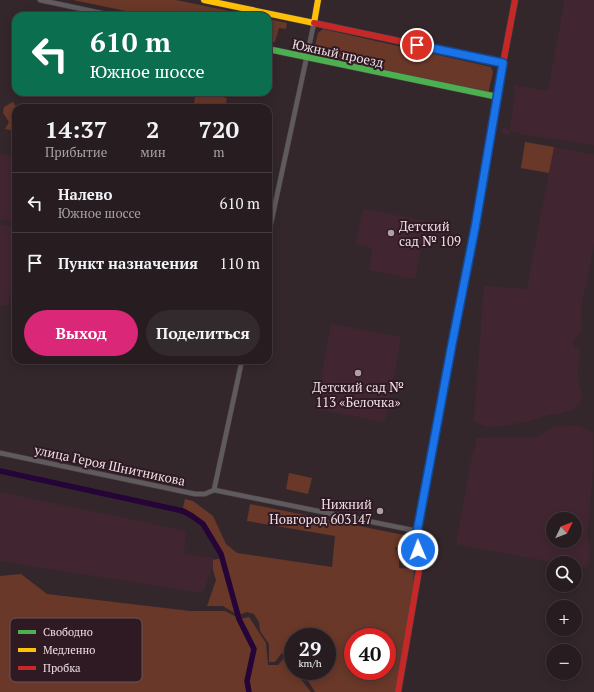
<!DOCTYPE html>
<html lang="ru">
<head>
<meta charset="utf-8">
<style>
	body { margin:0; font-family:"PT Serif",serif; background:#332a2e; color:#f1f3f6; height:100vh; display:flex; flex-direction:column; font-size:15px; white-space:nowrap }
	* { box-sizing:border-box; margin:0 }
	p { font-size:13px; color:#a4a2a5 }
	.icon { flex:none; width:22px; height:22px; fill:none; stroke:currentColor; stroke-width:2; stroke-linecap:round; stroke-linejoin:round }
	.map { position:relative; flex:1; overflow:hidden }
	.drawer { position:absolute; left:12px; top:104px; width:260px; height:260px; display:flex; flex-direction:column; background:#271d21; border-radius:12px; box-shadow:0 2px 10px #0003,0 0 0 1px #433b3f }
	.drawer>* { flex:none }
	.banner { position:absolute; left:12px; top:12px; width:260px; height:84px; border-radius:12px; box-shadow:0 2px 10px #0003,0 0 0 1px #433b3f; background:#0b6e4f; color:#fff; overflow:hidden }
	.needle { width:26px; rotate:47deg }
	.tools { position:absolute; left:546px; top:512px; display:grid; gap:8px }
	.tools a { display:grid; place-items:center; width:36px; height:36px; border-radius:50%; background:#271d21; box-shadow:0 2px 10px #0003,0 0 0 1px #433b3f; font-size:20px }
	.speed { position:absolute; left:284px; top:628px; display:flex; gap:8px; font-size:20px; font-weight:700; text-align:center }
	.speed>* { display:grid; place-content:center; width:52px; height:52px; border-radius:50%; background:#271d21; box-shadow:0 2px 10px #0003,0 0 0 1px #433b3f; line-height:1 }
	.speed small { font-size:10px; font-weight:400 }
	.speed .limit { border:6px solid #d22; background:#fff; color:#111 }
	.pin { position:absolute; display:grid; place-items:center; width:34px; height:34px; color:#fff; margin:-17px; border:2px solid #fff; border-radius:50%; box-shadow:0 1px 4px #0007 }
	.me { position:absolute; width:44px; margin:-22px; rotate:359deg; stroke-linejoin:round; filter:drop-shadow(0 0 3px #0008) }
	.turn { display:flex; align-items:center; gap:14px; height:84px; padding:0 12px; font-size:18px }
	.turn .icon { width:52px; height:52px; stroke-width:2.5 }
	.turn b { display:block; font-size:28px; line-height:34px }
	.eta { display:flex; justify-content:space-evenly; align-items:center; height:68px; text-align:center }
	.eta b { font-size:24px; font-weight:700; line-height:28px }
	.action { display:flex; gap:8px; margin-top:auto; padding:8px 12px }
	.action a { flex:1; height:46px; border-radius:24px; background:#db2777; color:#fff; font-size:16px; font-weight:700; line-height:46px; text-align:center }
	.action a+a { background:#332a2e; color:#f1f3f6 }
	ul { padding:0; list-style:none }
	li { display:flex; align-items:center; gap:12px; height:60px; padding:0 12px; border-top:1px solid #433b3f }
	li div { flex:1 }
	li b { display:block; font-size:15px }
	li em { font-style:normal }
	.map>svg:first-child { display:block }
	.built { fill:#412631; fill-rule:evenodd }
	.green { fill:#693829; fill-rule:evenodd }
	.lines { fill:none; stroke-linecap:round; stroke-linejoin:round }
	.canal { stroke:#250437; stroke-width:5.5 }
	.street-casing { stroke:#4d4247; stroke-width:5.5 }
	.fast-casing { stroke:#4d4247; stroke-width:7 }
	.slow-casing { stroke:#4d4247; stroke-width:7 }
	.jam-casing { stroke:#4d4247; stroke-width:7 }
	.street { stroke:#5f5a5d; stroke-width:4.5 }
	.fast { stroke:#4caf50; stroke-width:6 }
	.slow { stroke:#ffc107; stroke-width:6 }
	.jam { stroke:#c62828; stroke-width:6 }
	.route-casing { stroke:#114b97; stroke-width:10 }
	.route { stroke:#1a73e8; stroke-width:7 }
	.poi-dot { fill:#ae9fa4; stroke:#2f1922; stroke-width:1.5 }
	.labels { text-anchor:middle; stroke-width:4; stroke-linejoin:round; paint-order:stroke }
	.street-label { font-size:13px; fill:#efdfe5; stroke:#2f1922 }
	.poi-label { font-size:13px; fill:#efdfe5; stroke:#2f1922; text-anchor:start }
	.key { fill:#2f1922; stroke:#69545c; stroke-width:1 }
	.key-label { font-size:11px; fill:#efdfe5 }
</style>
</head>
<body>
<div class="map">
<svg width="594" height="692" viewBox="0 0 594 692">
	<rect width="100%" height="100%" fill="#34272c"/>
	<!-- built -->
	<path class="built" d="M 565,0 L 594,0 L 594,145 L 526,135 L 510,131 L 509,135 L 501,133 L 502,128 L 510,129 L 515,96 L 515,94 L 513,91 L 514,85 L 548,91 Z
		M 554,147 L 594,155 L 594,246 L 581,307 L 582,331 L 572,342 L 575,348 L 580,347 L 577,377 L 583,398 L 575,409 L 554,415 L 551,414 L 526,422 L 493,427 L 484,426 L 474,421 L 484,286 L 527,289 Z
		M 0,154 L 16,158 L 16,223 L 0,219 Z
		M 363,209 L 426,221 L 415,279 L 369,270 L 373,248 L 356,244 Z
		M 0,224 L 16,227 L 16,267 L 8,306 L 0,305 Z
		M 331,324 L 401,337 L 385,422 L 316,409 Z
		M 580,425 L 593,434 L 593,469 L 587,537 L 590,549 L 587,568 L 575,566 L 575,563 L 558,563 L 456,544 L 472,457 L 476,444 L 476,438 L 537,437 L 553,427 ZM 553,519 L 575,519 L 575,541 L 553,541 Z
		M 0,492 L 186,531 L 184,554 L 215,558 L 203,593 L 0,561 Z"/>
	<!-- green -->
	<path class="green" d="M 73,0 L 176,0 L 253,16 L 150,16 Z
		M 268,19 L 287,23 L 286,29 L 279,28 L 275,42 L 268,41 Z
		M 323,29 L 491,67 L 493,72 L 488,94 L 319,57 L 315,55 L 314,50 L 318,33 Z
		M 196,92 L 227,98 L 225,108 L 193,108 Z
		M 13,102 L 17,108 L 16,108 L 16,131 L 5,129 L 9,122 L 3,113 L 4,107 Z
		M 525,142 L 554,147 L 549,173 L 521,168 Z
		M 289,473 L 312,478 L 308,494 L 286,489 Z
		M 185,499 L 193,501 L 213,516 L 226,544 L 237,553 L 332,567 L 335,536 L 247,521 L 250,504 L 404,535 L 408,541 L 410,549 L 395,547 L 399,558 L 399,568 L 414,569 L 413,598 L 395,692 L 315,692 L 302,671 L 327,671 L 327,637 L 293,637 L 293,662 L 282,653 L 275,662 L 269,662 L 269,644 L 260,631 L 259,622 L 254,614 L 247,612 L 238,615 L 223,606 L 207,606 L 216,580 L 213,570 L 213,560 L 225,557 C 214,535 206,522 182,512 ZM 353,637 L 387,637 L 387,671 L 353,671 Z
		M 21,574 L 47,594 L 190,611 L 225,611 L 240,619 L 249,617 L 266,643 L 268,665 L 278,665 L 284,658 L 311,692 L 0,692 L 0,576 Z"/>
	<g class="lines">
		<!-- canal -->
		<path class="canal" d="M 0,471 L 183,511 L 192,516 L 203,524 L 221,554 L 239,619 L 254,649 L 247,681 L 249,692"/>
		<defs>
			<path id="street" d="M 40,0 L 115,16
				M 268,237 L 314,23
				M 0,453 L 195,494 L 205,494 L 214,490
				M 214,490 L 417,531
				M 214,490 L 242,360"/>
			<path id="fast" d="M 268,49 L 498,97
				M 445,383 L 475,228 L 502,69"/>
			<path id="slow" d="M 204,0 L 314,23 L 318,0"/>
			<path id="jam" d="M 314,23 L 503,63
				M 502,69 L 515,0
				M 398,692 L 419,570 L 417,531 L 445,383"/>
		</defs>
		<!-- street casing -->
		<use href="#street" class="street-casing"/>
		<!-- fast casing -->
		<use href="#fast" class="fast-casing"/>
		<!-- slow casing -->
		<use href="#slow" class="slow-casing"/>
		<!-- jam casing -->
		<use href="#jam" class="jam-casing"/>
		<!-- street -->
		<use href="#street" class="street"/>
		<!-- fast -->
		<use href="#fast" class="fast"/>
		<!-- slow -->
		<use href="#slow" class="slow"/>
		<!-- jam -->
		<use href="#jam" class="jam"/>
	</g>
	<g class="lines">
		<defs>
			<path id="route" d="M 417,45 L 503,63 L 475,228 L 452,344 L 417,532 L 418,550"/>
		</defs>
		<!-- route casing -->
		<use href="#route" class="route-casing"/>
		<!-- route -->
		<use href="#route" class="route"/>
	</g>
	<!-- markers -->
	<g class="poi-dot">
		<circle cx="391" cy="233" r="4"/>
		<circle cx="358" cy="373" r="4"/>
		<circle cx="380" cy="511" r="4"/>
	</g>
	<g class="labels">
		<!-- street labels -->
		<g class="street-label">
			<text transform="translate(338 53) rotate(12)" y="5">Южный проезд</text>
			<text transform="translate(110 465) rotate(12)" y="5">улица Героя Шнитникова</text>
		</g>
		<!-- poi labels -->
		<g class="poi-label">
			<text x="399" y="231">Детский<tspan x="399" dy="15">сад № 109</tspan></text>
			<text x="358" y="392" text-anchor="middle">Детский сад №<tspan x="358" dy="15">113 «Белочка»</tspan></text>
			<text x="372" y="509" text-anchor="end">Нижний<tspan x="372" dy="15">Новгород 603147</tspan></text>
		</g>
	</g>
	<!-- legend -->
	<rect x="10" y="618" width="132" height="64" rx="6" class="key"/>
	<rect x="18" y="630" width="18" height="4" fill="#4caf50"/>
	<rect x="18" y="648" width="18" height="4" fill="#ffc107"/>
	<rect x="18" y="666" width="18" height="4" fill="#c62828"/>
	<g class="key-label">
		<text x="43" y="636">Свободно</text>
		<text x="43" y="654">Медленно</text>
		<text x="43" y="672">Пробка</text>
	</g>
</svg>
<div class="tools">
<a><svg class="needle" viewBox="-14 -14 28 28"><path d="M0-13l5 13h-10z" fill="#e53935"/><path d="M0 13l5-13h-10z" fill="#a4a2a5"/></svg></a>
<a><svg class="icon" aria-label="search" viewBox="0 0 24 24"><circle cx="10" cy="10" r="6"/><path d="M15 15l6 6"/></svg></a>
<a>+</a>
<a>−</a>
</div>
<div class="speed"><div>29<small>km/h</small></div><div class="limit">40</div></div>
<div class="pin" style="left:417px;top:45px;background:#d93025"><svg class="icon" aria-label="arrive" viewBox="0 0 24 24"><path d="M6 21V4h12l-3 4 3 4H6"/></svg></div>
<svg class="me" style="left:418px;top:550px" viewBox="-20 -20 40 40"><circle r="17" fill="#1a73e8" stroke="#fff" stroke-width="3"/><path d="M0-11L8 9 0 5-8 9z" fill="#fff"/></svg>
<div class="banner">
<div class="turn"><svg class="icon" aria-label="left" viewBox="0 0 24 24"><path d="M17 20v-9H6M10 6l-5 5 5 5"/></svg><div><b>610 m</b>Южное шоссе</div></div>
</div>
<section class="drawer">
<div class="eta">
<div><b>14:37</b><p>Прибытие</p></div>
<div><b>2</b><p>мин</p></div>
<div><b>720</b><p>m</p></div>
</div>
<ul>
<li><svg class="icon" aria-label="left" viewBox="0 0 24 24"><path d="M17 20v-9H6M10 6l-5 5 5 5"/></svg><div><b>Налево</b><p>Южное шоссе</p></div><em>610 m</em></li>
<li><svg class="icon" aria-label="arrive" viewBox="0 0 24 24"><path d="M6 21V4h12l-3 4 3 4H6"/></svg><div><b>Пункт назначения</b></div><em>110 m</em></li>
</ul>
<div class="action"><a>Выход</a><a>Поделиться</a></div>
</section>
</div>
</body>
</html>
